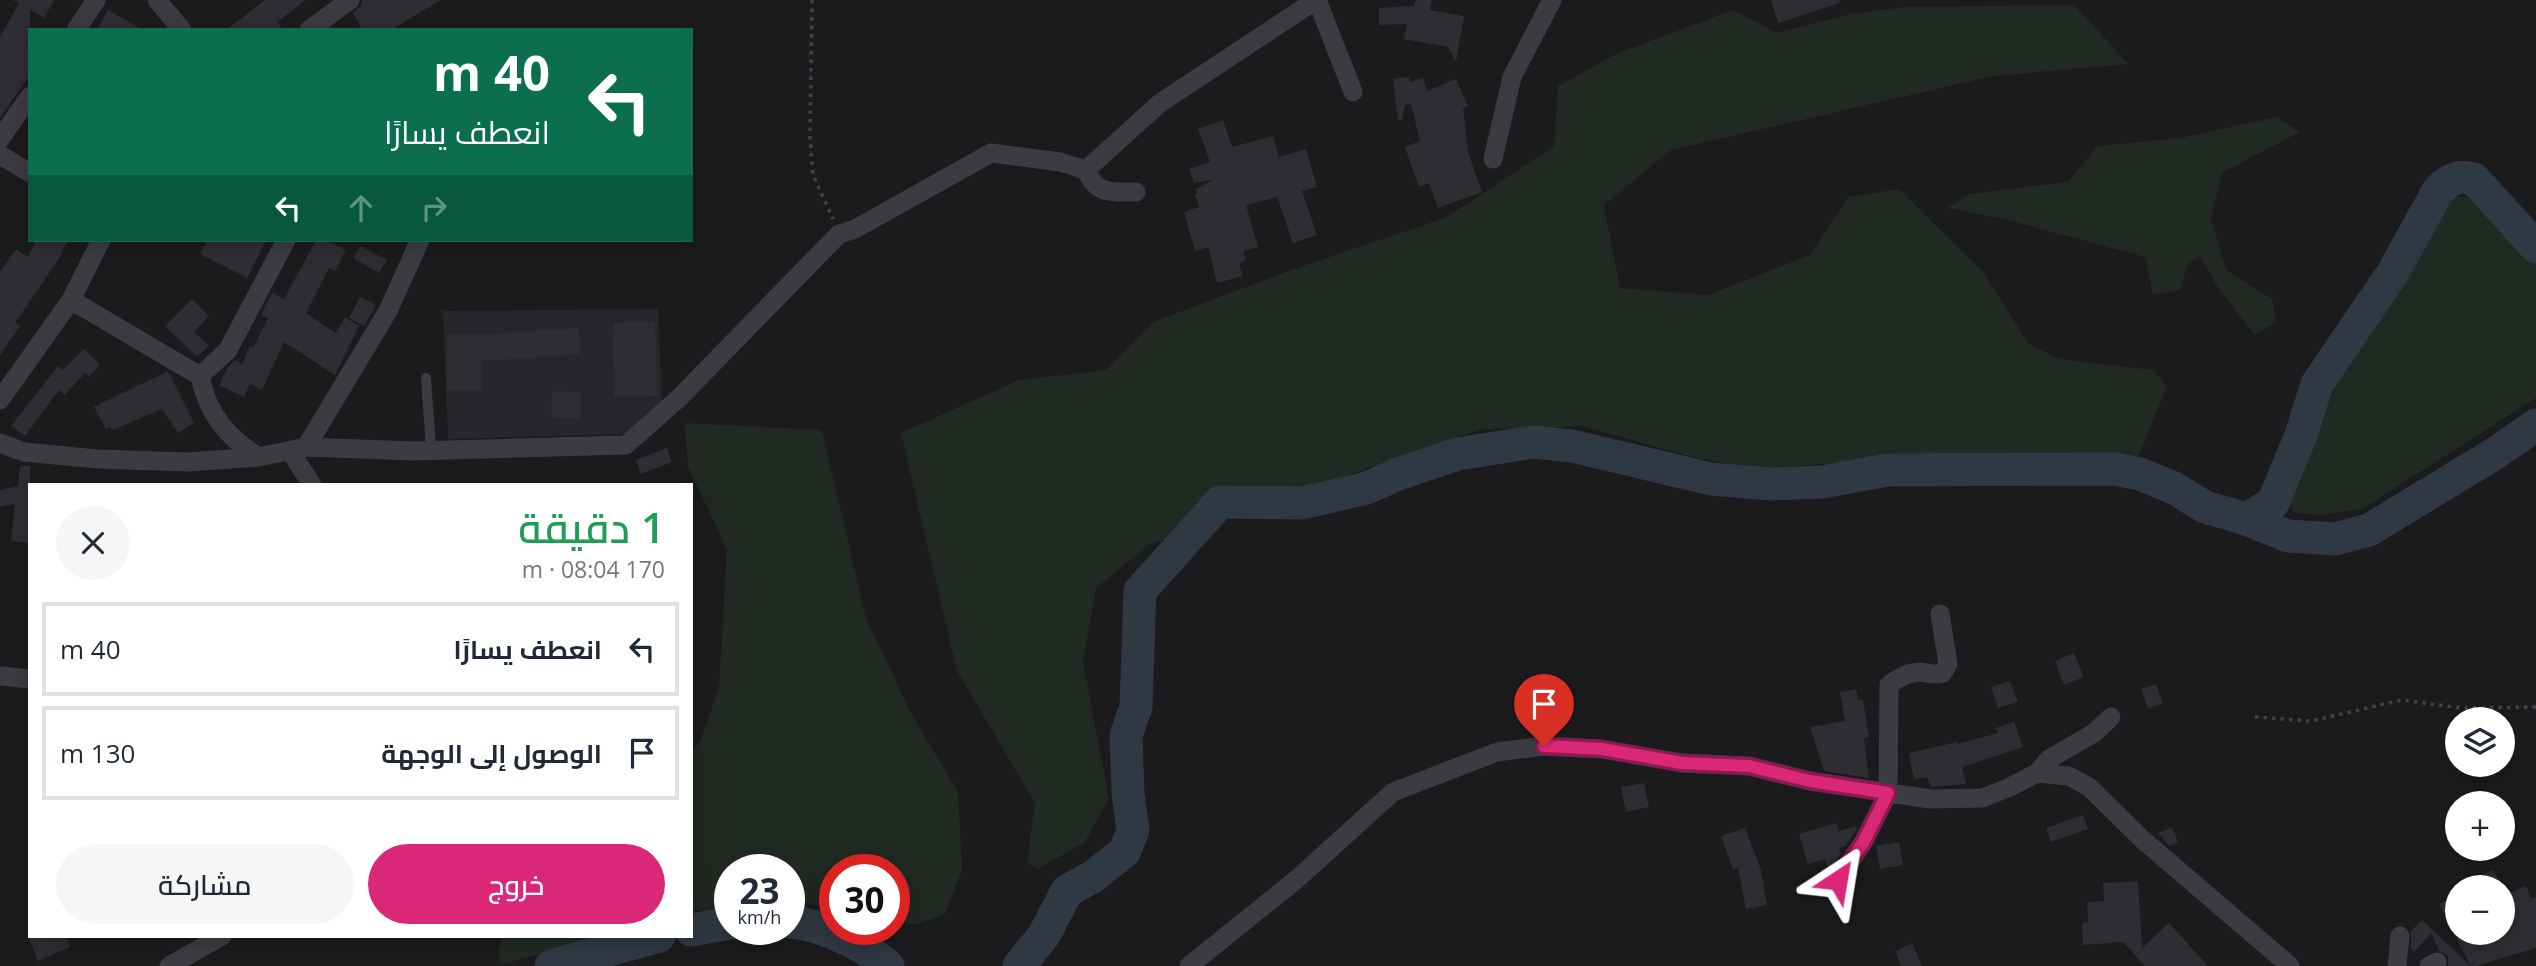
<!DOCTYPE html>
<html lang="ar">
<head>
<meta charset="utf-8">
<style>
	body { margin:0; font-family:"Open Sans",Cairo,sans-serif; background:#f6f6f7; color:#1f2937; direction:rtl; height:100vh; display:flex; flex-direction:column; font-size:26px; white-space:nowrap }
	* { box-sizing:border-box; margin:0 }
	p { font-size:23px; color:#747a83 }
	.icon { flex:none; width:38px; height:38px; fill:none; stroke:currentColor; stroke-width:2; stroke-linecap:round; stroke-linejoin:round }
	.map { position:relative; flex:1; overflow:hidden; direction:ltr }
	.sheet { position:absolute; left:28px; top:483px; width:665px; height:455px; display:flex; flex-direction:column; background:#fff; border-radius:0px; box-shadow:0 4px 18px #0003; direction:rtl }
	.sheet>* { flex:none }
	.hud { position:absolute; left:28px; top:28px; width:665px; height:214px; border-radius:0px; box-shadow:0 4px 18px #0003; direction:rtl; background:#0b6e4f; color:#fff; overflow:hidden }
	.fabs { position:absolute; left:2445px; top:707px; display:grid; gap:14px }
	.fabs a { display:grid; place-items:center; width:70px; height:70px; border-radius:50%; background:#fff; box-shadow:0 4px 18px #0003; font-size:35px }
	.speed { position:absolute; left:714px; top:854px; display:flex; gap:14px; font-size:35px; font-weight:700; text-align:center }
	.speed>* { display:grid; place-content:center; width:91px; height:91px; border-radius:50%; background:#fff; box-shadow:0 4px 18px #0003; line-height:1 }
	.speed small { font-size:18px; font-weight:400 }
	.speed .limit { border:10px solid #d22; background:#fff; color:#111 }
	.pin { position:absolute; display:grid; place-items:center; width:60px; height:60px; color:#fff; margin:-72px -30px; border-radius:50% 50% 50% 0; rotate:-45deg; box-shadow:0 0 7px #0007 }
	.pin .icon { rotate:45deg }
	.me { position:absolute; width:77px; margin:-38px; rotate:33deg; stroke-linejoin:round; filter:drop-shadow(0 0 5px #0008) }
	.turn { display:flex; align-items:center; gap:24px; height:147px; padding:0 28px; font-size:32px }
	.turn .icon { width:91px; height:91px; stroke-width:2.5 }
	.turn b { display:block; font-size:49px; line-height:60px }
	.lanes { display:flex; align-items:center; height:66px; padding:0 28px; background:#0003; justify-content:center; gap:35px; direction:ltr }
	.lanes .off { opacity:.35 }
	.round { display:grid; place-items:center; flex:none; width:74px; height:74px; border-radius:37px; background:#f6f6f7 }
	.summary { display:flex; align-items:center; justify-content:space-between; height:119px; padding:0 28px }
	h1 { font-size:42px; font-weight:600; line-height:52px; color:#1e9e55 }
	.cta { display:flex; gap:14px; margin-top:auto; padding:14px 28px }
	.cta a { flex:1; height:80px; border-radius:42px; background:#db2777; color:#fff; font-size:28px; font-weight:600; line-height:80px; text-align:center }
	.cta a+a { background:#f6f6f7; color:#1f2937 }
	ul { padding:0; list-style:none }
	li { display:flex; align-items:center; gap:21px; height:94px; margin:0 14px 10px; padding:0 14px; border:4px solid #e0e1e3; border-radius:0px }
	li div { flex:1 }
	li b { display:block; font-size:26px }
	li em { font-style:normal }
	.map>svg:first-child { display:block }
	.built { fill:#27262a }
	.green { fill:#202922 }
	.lines { fill:none; stroke-linecap:round; stroke-linejoin:round }
	.river { stroke:#2f3943; stroke-width:33 }
	.building { fill:#2e2d31 }
	.path { stroke:#41434a; stroke-width:3.5; stroke-dasharray:3.5 5; stroke-linecap:butt }
	.service { stroke:#3b3c42; stroke-width:10 }
	.minor { stroke:#3b3c42; stroke-width:19 }
	.route-casing { stroke:#8e194d; stroke-width:18 }
	.route { stroke:#db2777; stroke-width:12 }
</style>
</head>
<body>
<div class="map">
<svg width="2536" height="966" viewBox="0 0 2536 966">
	<rect width="100%" height="100%" fill="#1b1a1d"/>
	<!-- built -->
	<path class="built" d="M 658,309 L 662,402 L 626,434 L 448,439 L 443,311 Z"/>
	<!-- green -->
	<path class="green" d="M 2074,5 L 2129,64 L 1993,76 L 1671,150 L 1604,205 L 1620,288 L 1708,295 L 1810,255 L 1848,197 L 1899,189 L 1984,273 L 2028,343 L 2058,359 L 2153,370 L 2167,386 L 2137,460 L 1899,457 L 1766,469 L 1696,458 L 1582,426 L 1478,430 L 1150,544 L 1096,588 L 1083,662 L 1109,798 L 1085,842 L 1038,869 L 1027,863 L 1035,803 L 957,671 L 901,433 L 1019,380 L 1106,370 L 1153,322 L 1286,272 L 1447,217 L 1554,146 L 1558,86 L 1616,54 L 1733,10 L 1777,33 L 1850,14 L 1904,7 Z
		M 2276,117 L 2300,132 L 2222,173 L 2211,219 L 2226,270 L 2272,299 L 2276,322 L 2255,335 L 2218,288 L 2200,256 L 2187,265 L 2180,290 L 2153,295 L 2145,257 L 2008,220 L 1948,208 L 1969,194 L 2068,182 L 2097,146 L 2181,138 Z
		M 2466,196 L 2536,257 L 2536,398 L 2362,509 L 2319,515 L 2293,512 L 2291,504 L 2294,464 L 2325,383 L 2394,282 L 2446,198 Z
		M 685,423 L 822,430 L 866,618 L 912,715 L 958,792 L 962,870 L 945,914 L 915,925 L 894,921 L 894,870 L 835,870 L 835,909 L 800,902 L 789,903 L 789,870 L 730,870 L 730,908 L 691,911 L 691,748 L 699,744 L 719,688 L 727,549 L 688,467 Z
		M 503,936 L 602,936 L 500,965 L 498,952 Z"/>
	<g class="lines">
		<!-- river -->
		<path class="river" d="M 2246,519 L 2288,536 L 2335,539 L 2369,530 L 2494,454 L 2536,425
			M 789,922 C 819,923 866,946 888,966
			M 691,930 L 730,923
			M 551,966 L 659,936
			M 1019,966 L 1044,935 L 1067,891 L 1094,876 L 1125,851 L 1133,830 L 1128,794 L 1126,735 L 1136,707 L 1140,591 L 1220,502 L 1302,503 L 1367,488 L 1398,474 L 1457,454 L 1534,442 L 1572,446 L 1711,479 L 1770,484 L 1822,482 L 1887,470 L 2115,469 L 2140,474 L 2174,488 L 2205,507 L 2246,519 L 2273,503 L 2301,435 L 2317,384 L 2392,274 L 2438,191 C 2448,180 2459,174 2474,179 L 2536,247"/>
	</g>
	<!-- building -->
	<path class="building" d="M 13,0 L 54,0 L 44,18 L 30,9 L 30,75 L 0,118 L 0,37 L 19,3 Z
		M 265,0 L 306,0 L 277,22 L 283,30 L 226,30 Z
		M 362,0 L 441,0 L 391,30 L 362,30 L 353,13 L 361,6 Z
		M 1416,0 L 1432,0 L 1430,10 L 1464,16 L 1456,62 L 1448,47 L 1404,39 L 1407,24 L 1379,25 L 1379,8 L 1414,6 Z
		M 1771,0 L 1839,0 L 1840,3 L 1778,23 Z
		M 108,10 L 143,30 L 97,30 Z
		M 1409,77 L 1409,82 L 1423,78 L 1427,91 L 1456,79 L 1468,106 L 1463,108 L 1468,152 L 1482,192 L 1438,208 L 1429,183 L 1419,187 L 1405,147 L 1420,141 L 1411,104 L 1405,105 L 1402,120 L 1398,120 L 1393,79 Z
		M 1223,120 L 1232,147 L 1273,136 L 1279,157 L 1306,149 L 1317,187 L 1302,191 L 1317,235 L 1293,243 L 1277,197 L 1246,205 L 1258,247 L 1243,251 L 1246,261 L 1239,263 L 1243,276 L 1217,283 L 1208,247 L 1195,251 L 1184,212 L 1199,207 L 1195,194 L 1198,193 L 1196,189 L 1213,180 L 1194,183 L 1189,169 L 1210,162 L 1198,129 Z
		M 36,240 L 68,240 L 58,260 L 15,323 L 20,326 L 0,355 L 0,272 L 16,249 L 28,257 Z
		M 207,240 L 266,240 L 247,278 L 200,254 Z
		M 316,240 L 325,240 L 346,250 L 335,271 L 329,268 L 306,313 L 336,333 L 345,317 L 359,326 L 335,375 L 284,342 L 262,390 L 250,384 L 244,397 L 219,385 L 228,367 L 235,360 L 242,364 L 250,346 L 253,348 L 268,318 L 261,315 L 272,293 L 284,299 Z
		M 360,246 L 387,260 L 379,273 L 353,258 Z
		M 360,297 L 376,305 L 364,326 L 349,318 Z
		M 192,299 L 209,316 L 194,332 L 209,346 L 197,357 L 165,326 Z
		M 655,322 L 657,396 L 614,397 L 613,323 Z
		M 579,328 L 581,354 L 482,361 L 482,390 L 447,390 L 447,334 L 490,334 Z
		M 84,349 L 100,365 L 89,377 L 85,373 L 65,395 L 59,390 L 25,436 L 11,426 L 58,366 L 63,370 Z
		M 168,371 L 194,423 L 178,433 L 162,409 L 113,430 L 109,427 L 106,429 L 94,407 Z
		M 552,391 L 581,392 L 581,419 L 551,418 Z
		M 667,448 L 672,462 L 641,474 L 636,460 Z
		M 20,466 L 30,466 L 30,543 L 11,541 L 15,504 L 0,507 L 0,490 L 18,486 Z
		M 2074,653 L 2084,677 L 2064,685 L 2055,661 Z
		M 2010,681 L 2018,702 L 1998,708 L 1991,687 Z
		M 2156,684 L 2163,703 L 2148,709 L 2141,689 Z
		M 1856,689 L 1858,700 L 1863,699 L 1869,737 L 1864,738 L 1869,778 L 1824,771 L 1810,727 L 1845,721 L 1840,692 Z
		M 2014,722 L 2023,747 L 1962,767 L 1966,784 L 1931,787 L 1927,777 L 1914,780 L 1909,753 L 1957,742 L 1958,744 L 1998,733 L 1996,728 Z
		M 1644,783 L 1649,807 L 1626,812 L 1621,787 Z
		M 2083,815 L 2088,829 L 2051,842 L 2046,828 Z
		M 1836,823 L 1839,831 L 1856,826 L 1857,829 L 1846,846 L 1839,848 L 1841,854 L 1830,870 L 1828,870 L 1825,859 L 1808,864 L 1799,834 Z
		M 2172,827 L 2178,842 L 2169,846 L 2158,833 Z
		M 1745,828 L 1761,870 L 1767,905 L 1746,909 L 1738,868 L 1733,870 L 1721,836 Z
		M 1899,842 L 1903,865 L 1880,869 L 1876,846 Z
		M 2494,870 L 2502,887 L 2455,887 Z
		M 2138,881 L 2142,948 L 2169,923 L 2208,966 L 2145,966 L 2123,942 L 2083,945 L 2082,923 L 2088,922 L 2087,902 L 2104,901 L 2103,883 Z
		M 2526,886 L 2531,898 L 2536,897 L 2536,948 L 2476,966 L 2448,966 L 2448,956 L 2439,950 L 2431,933 L 2414,952 L 2411,949 L 2411,931 L 2422,920 L 2470,965 L 2439,904 L 2457,894 L 2457,933 L 2502,933 L 2502,896 Z
		M 28,936 L 66,936 L 70,947 L 38,961 Z
		M 1912,943 L 1922,966 L 1901,966 L 1895,951 Z"/>
	<g class="lines">
		<!-- path -->
		<path class="path" d="M 812,0 L 810,137 L 813,175 L 833,219
			M 2255,717 L 2311,721 L 2402,700 L 2461,708 L 2536,707"/>
		<!-- service -->
		<path class="service" d="M 426,378 L 431,450"/>
		<!-- minor -->
		<path class="minor" d="M 157,0 L 182,30
			M 1317,0 L 1353,92
			M 76,30 L 96,0
			M 309,30 L 350,0
			M 0,139 L 30,96
			M 0,155 L 30,173
			M 1493,159 L 1512,77 L 1552,0
			M 1086,170 L 1160,103 L 1316,0
			M 1086,170 C 1096,195 1112,192 1136,192
			M 101,240 L 71,300 L 200,376 C 207,413 227,438 259,457 L 306,447 L 414,451 L 626,445 L 679,398 L 839,234 L 855,229 L 991,153 L 1060,162 L 1086,170
			M 200,376 L 228,350 L 286,240
			M 0,400 L 71,300
			M 0,443 L 24,452 L 97,459 L 188,462 L 259,457
			M 306,447 L 388,311 L 420,240
			M 290,451 L 312,485
			M 0,676 L 30,679
			M 2037,773 L 2049,759 L 2094,733 L 2111,717
			M 1838,880 L 1864,841 L 1888,793 L 1889,685 C 1898,678 1908,672 1920,672 C 1929,673 1935,676 1943,673 L 1948,664 L 1940,614
			M 169,966 L 222,936
			M 1189,966 L 1297,879 L 1393,792 L 1497,752 L 1544,746 L 1602,749 L 1682,763 L 1749,766 L 1810,781 L 1930,799 L 1982,798 L 2008,788 L 2037,773 L 2069,776 L 2089,787 L 2143,840 L 2290,966
			M 2397,966 L 2400,936
			M 2429,966 L 2437,962"/>
	</g>
	<g class="lines">
		<defs>
			<path id="route" d="M 1544,746 L 1602,749 L 1682,763 L 1749,766 L 1810,781 L 1888,793 L 1864,841 L 1838,880"/>
		</defs>
		<!-- route casing -->
		<use href="#route" class="route-casing"/>
		<!-- route -->
		<use href="#route" class="route"/>
	</g>
</svg>
<div class="fabs">
<a><svg class="icon" aria-label="layers" viewBox="0 0 24 24"><path d="M12 4l9 5-9 5-9-5zM3 14l9 5 9-5"/></svg></a>
<a>+</a>
<a>−</a>
</div>
<div class="speed"><div>23<small>km/h</small></div><div class="limit">30</div></div>
<div class="pin" style="left:1544px;top:746px;background:#d93025"><svg class="icon" aria-label="arrive" viewBox="0 0 24 24"><path d="M6 21V4h12l-3 4 3 4H6"/></svg></div>
<svg class="me" style="left:1838px;top:880px" viewBox="-20 -20 40 40"><path d="M0-17L14 15 0 8-14 15z" fill="#db2777" stroke="#fff" stroke-width="4"/></svg>
<div class="hud">
<div class="turn"><svg class="icon" aria-label="left" viewBox="0 0 24 24"><path d="M17 20v-9H6M10 6l-5 5 5 5"/></svg><div><b>40 m</b>انعطف يسارًا</div></div>
<div class="lanes"><svg class="icon" aria-label="left" viewBox="0 0 24 24"><path d="M17 20v-9H6M10 6l-5 5 5 5"/></svg><svg class="icon off" aria-label="ahead" viewBox="0 0 24 24"><path d="M12 20V5M6 11l6-6 6 6"/></svg><svg class="icon off" aria-label="right" viewBox="0 0 24 24"><path d="M7 20v-9h11M14 6l5 5-5 5"/></svg></div>
</div>
<section class="sheet">
<div class="summary"><div><h1>1 دقيقة</h1><p>170 m · 08:04</p></div><a class="round"><svg class="icon" aria-label="close" viewBox="0 0 24 24"><path d="M6 6l12 12M18 6L6 18"/></svg></a></div>
<ul>
<li><svg class="icon" aria-label="left" viewBox="0 0 24 24"><path d="M17 20v-9H6M10 6l-5 5 5 5"/></svg><div><b>انعطف يسارًا</b></div><em>40 m</em></li>
<li><svg class="icon" aria-label="arrive" viewBox="0 0 24 24"><path d="M6 21V4h12l-3 4 3 4H6"/></svg><div><b>الوصول إلى الوجهة</b></div><em>130 m</em></li>
</ul>
<div class="cta"><a>خروج</a><a>مشاركة</a></div>
</section>
</div>
</body>
</html>
